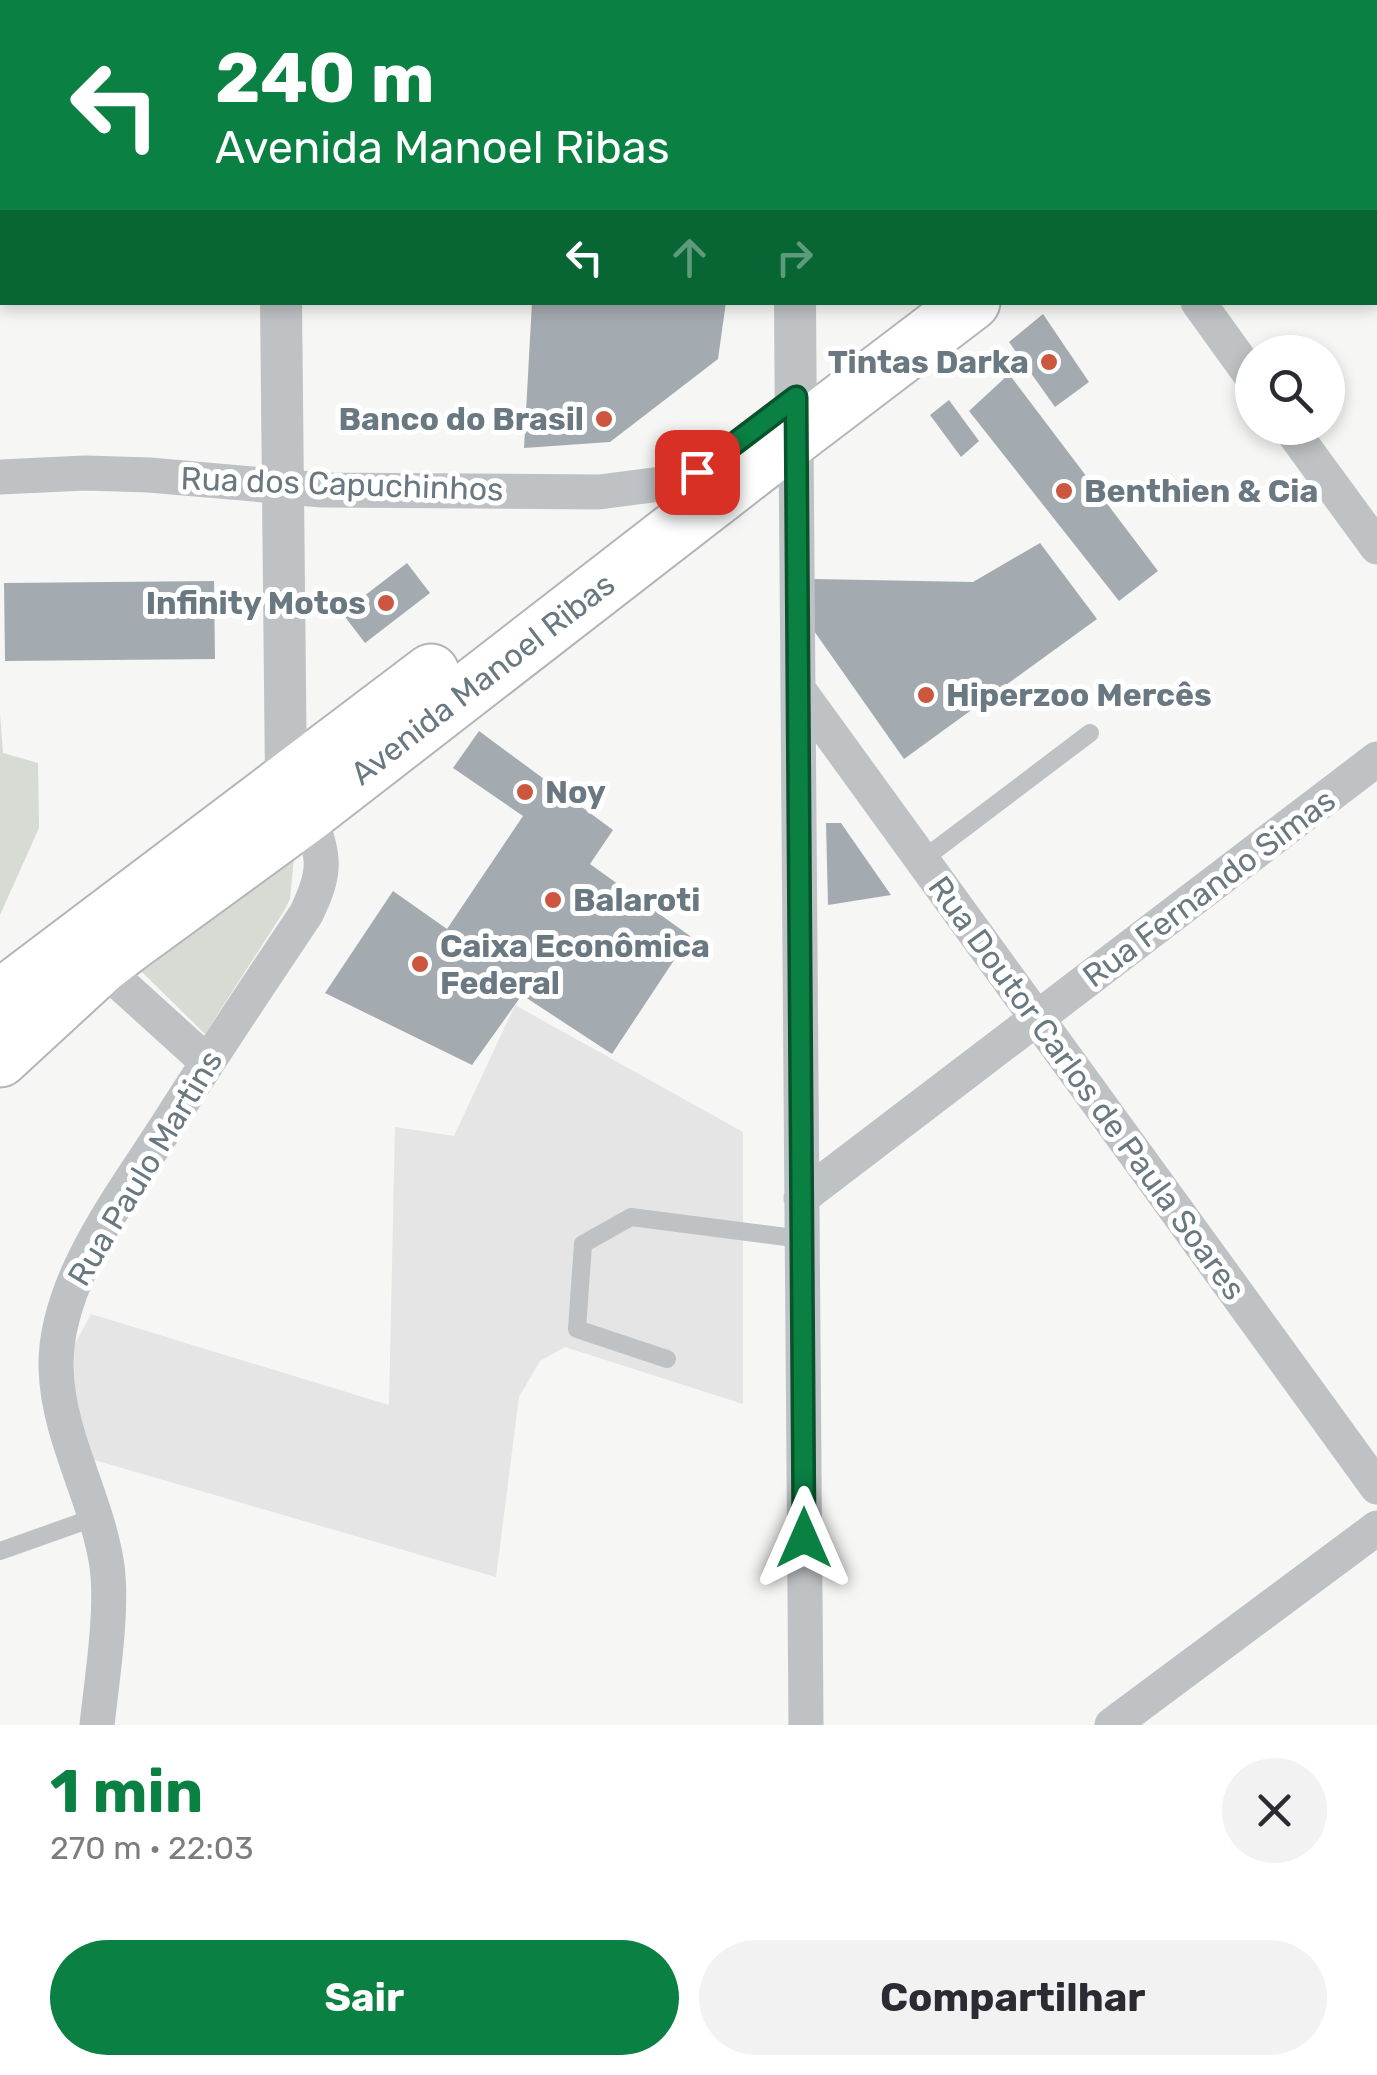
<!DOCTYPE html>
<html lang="pt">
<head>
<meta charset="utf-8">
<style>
	body { margin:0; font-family:Rubik,sans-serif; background:#f2f2f3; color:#2b2b33; height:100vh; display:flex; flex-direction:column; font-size:38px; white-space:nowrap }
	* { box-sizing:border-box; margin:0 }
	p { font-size:32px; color:#7c7c81 }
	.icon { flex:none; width:55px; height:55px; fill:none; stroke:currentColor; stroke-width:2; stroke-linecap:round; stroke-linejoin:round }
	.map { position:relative; height:1725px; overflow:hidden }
	.side { display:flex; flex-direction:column; background:#fff; flex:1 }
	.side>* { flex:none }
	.banner { position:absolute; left:0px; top:0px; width:1378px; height:305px; box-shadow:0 5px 15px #0003; background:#0b8043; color:#fff; overflow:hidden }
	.tools { position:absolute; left:1235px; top:335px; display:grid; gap:20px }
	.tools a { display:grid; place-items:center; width:110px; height:110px; border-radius:50%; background:#fff; box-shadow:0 5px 15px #0003; font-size:50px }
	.pin { position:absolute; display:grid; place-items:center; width:85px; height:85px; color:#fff; margin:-42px; border-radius:20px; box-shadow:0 5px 15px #0006 }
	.me { position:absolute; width:110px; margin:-55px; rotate:0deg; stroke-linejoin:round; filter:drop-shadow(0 0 8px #0008) }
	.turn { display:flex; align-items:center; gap:35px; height:210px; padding:0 50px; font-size:45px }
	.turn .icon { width:130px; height:130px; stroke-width:2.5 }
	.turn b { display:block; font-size:70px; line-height:85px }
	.lanes { display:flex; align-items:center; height:95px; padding:0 50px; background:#0003; justify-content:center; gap:50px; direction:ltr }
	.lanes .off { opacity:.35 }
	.round { display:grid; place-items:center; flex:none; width:105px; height:105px; border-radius:52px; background:#f2f2f3 }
	.headline { display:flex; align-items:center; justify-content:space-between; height:170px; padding:0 50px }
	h1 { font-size:60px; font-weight:700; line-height:75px; color:#0b8043 }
	.button { display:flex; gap:20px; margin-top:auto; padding:20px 50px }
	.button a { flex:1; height:115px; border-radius:60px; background:#0b8043; color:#fff; font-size:40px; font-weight:700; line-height:115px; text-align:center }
	.button a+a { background:#f2f2f3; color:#2b2b33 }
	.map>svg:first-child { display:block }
	.built { fill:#e4e5e4 }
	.green { fill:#d6dbd3 }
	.building { fill:#a4abb0 }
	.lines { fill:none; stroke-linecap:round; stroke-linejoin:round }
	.primary-casing { stroke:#b2b6b9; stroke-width:59 }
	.service { stroke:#bec2c5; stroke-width:18 }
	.minor { stroke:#bec2c5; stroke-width:35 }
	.tertiary { stroke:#bec2c5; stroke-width:42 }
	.primary { stroke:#fff; stroke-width:55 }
	.route-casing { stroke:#07532c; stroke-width:25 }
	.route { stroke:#0b8043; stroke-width:18 }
	.poi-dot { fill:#cc563e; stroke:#fff; stroke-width:4 }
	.labels { text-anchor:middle; stroke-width:10; stroke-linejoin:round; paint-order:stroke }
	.poi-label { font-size:32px; font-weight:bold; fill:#697881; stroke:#fff; text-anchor:start }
	.street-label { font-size:32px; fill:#697881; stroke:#fff }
</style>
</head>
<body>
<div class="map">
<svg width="1377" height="1725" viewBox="0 0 1377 1725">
	<rect width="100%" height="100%" fill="#f6f6f4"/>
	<!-- built -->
	<path class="built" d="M 515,1005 L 743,1132 L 743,1404 L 565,1347 L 540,1361 L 519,1397 L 496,1577 L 91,1459 L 81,1440 L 68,1357 L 91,1314 L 389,1405 L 395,1127 L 454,1136 Z"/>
	<!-- green -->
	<path class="green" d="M 0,714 L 3,753 L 38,763 L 39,828 L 0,915 Z
		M 294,857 L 290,899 L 284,911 L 205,1034 L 138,968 Z"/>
	<!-- building -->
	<path class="building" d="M 532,302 L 726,302 L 718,359 L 610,442 L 524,448 Z
		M 1043,314 L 1089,382 L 1055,407 L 1009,342 Z
		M 1009,374 L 1158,571 L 1119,601 L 969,411 Z
		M 949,400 L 979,441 L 961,457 L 930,415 Z
		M 1040,543 L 1097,619 L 904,759 L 814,631 L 814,579 L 973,582 Z
		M 407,563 L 430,593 L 365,643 L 342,613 Z
		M 214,581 L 215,659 L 5,661 L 4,583 Z
		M 479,731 L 613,830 L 590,864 L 690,936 L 612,1054 L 522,995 L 472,1065 L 325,993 L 393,891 L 447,929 L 523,816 L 453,768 Z
		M 826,823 L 841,823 L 891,895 L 828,905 Z"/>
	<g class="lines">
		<defs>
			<g id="primary">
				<path d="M 1315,2 L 1318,0"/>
				<path d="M 1366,2 L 1369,0"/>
				<path d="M 0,998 L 431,672"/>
				<path id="s1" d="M 0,1059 L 101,966 L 127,946 L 308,814 L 796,436 L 972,302"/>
			</g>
		</defs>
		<!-- primary casing -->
		<use href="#primary" class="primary-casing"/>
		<!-- service -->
		<path class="service" d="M 1167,0 L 1169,2
			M 922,860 L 1090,733
			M 667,1359 L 577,1329 L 583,1244 L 631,1217 L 802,1239
			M 0,1551 L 96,1517"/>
		<!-- minor -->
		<path class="minor" d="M 1198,302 L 1252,377
			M 1290,428 L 1377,547
			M 796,436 L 806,1725
			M 0,477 L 85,473 L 149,475 L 322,490 L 599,492 L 684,481
			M 798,689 L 1377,1487
			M 101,966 L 207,1062
			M 801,1198 L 1377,759
			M 97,1725 C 102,1678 113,1612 107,1566 C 97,1498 58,1438 56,1368 C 54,1282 124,1193 168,1124 C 213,1053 259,984 306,914 C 327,871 325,857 308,814
			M 1112,1725 L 1377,1528"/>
		<!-- tertiary -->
		<path class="tertiary" d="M 278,0 L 278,2
			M 792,0 L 793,2
			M 281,302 L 286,780 L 299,801
			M 795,302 L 796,436"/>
		<!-- primary -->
		<use href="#primary" class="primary"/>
	</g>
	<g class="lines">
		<defs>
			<path id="route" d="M 697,472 L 796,397 L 804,1538"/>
		</defs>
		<!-- route casing -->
		<use href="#route" class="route-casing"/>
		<!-- route -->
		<use href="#route" class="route"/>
	</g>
	<!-- markers -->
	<g class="poi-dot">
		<circle cx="1049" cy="362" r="10"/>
		<circle cx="604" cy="419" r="10"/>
		<circle cx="1064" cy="491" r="10"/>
		<circle cx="386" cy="603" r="10"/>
		<circle cx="926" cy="695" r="10"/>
		<circle cx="525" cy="792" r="10"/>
		<circle cx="553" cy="900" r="10"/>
		<circle cx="420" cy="964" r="10"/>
	</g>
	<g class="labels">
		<!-- poi labels -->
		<g class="poi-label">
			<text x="1029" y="373" text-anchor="end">Tintas Darka</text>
			<text x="584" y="430" text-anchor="end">Banco do Brasil</text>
			<text x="1084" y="502">Benthien &amp; Cia</text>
			<text x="366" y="614" text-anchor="end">Infinity Motos</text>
			<text x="946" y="706">Hiperzoo Mercês</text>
			<text x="545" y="803">Noy</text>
			<text x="573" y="911">Balaroti</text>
			<text x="440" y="957">Caixa Econômica<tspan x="440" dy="37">Federal</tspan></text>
		</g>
		<!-- street labels -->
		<g class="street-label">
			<text transform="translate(342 484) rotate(2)" y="11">Rua dos Capuchinhos</text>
			<text dy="11" stroke="none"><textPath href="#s1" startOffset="615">Avenida Manoel Ribas</textPath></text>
			<text transform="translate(1209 888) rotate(-37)" y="11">Rua Fernando Simas</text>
			<text transform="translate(1087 1088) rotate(54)" y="11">Rua Doutor Carlos de Paula Soares</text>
			<text transform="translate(145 1168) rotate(-59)" y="11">Rua Paulo Martins</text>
		</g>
	</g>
</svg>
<div class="tools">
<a><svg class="icon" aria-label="search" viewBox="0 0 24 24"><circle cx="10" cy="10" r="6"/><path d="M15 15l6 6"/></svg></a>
</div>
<div class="pin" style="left:697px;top:472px;background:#d93025"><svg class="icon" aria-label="arrive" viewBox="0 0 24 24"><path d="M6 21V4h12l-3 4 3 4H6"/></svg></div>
<svg class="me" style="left:804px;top:1538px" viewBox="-20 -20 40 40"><path d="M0-17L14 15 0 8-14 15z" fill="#0b8043" stroke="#fff" stroke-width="4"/></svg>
<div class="banner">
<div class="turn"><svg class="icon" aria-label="left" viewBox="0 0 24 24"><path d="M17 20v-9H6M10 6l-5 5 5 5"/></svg><div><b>240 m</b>Avenida Manoel Ribas</div></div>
<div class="lanes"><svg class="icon" aria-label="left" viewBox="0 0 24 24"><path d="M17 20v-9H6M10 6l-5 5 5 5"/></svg><svg class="icon off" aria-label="ahead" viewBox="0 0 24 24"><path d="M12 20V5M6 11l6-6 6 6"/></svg><svg class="icon off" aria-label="right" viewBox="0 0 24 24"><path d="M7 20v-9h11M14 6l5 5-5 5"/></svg></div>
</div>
</div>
<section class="side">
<div class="headline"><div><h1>1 min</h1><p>270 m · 22:03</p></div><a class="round"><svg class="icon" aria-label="close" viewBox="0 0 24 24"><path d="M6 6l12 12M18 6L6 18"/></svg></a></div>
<div class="button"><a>Sair</a><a>Compartilhar</a></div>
</section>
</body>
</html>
